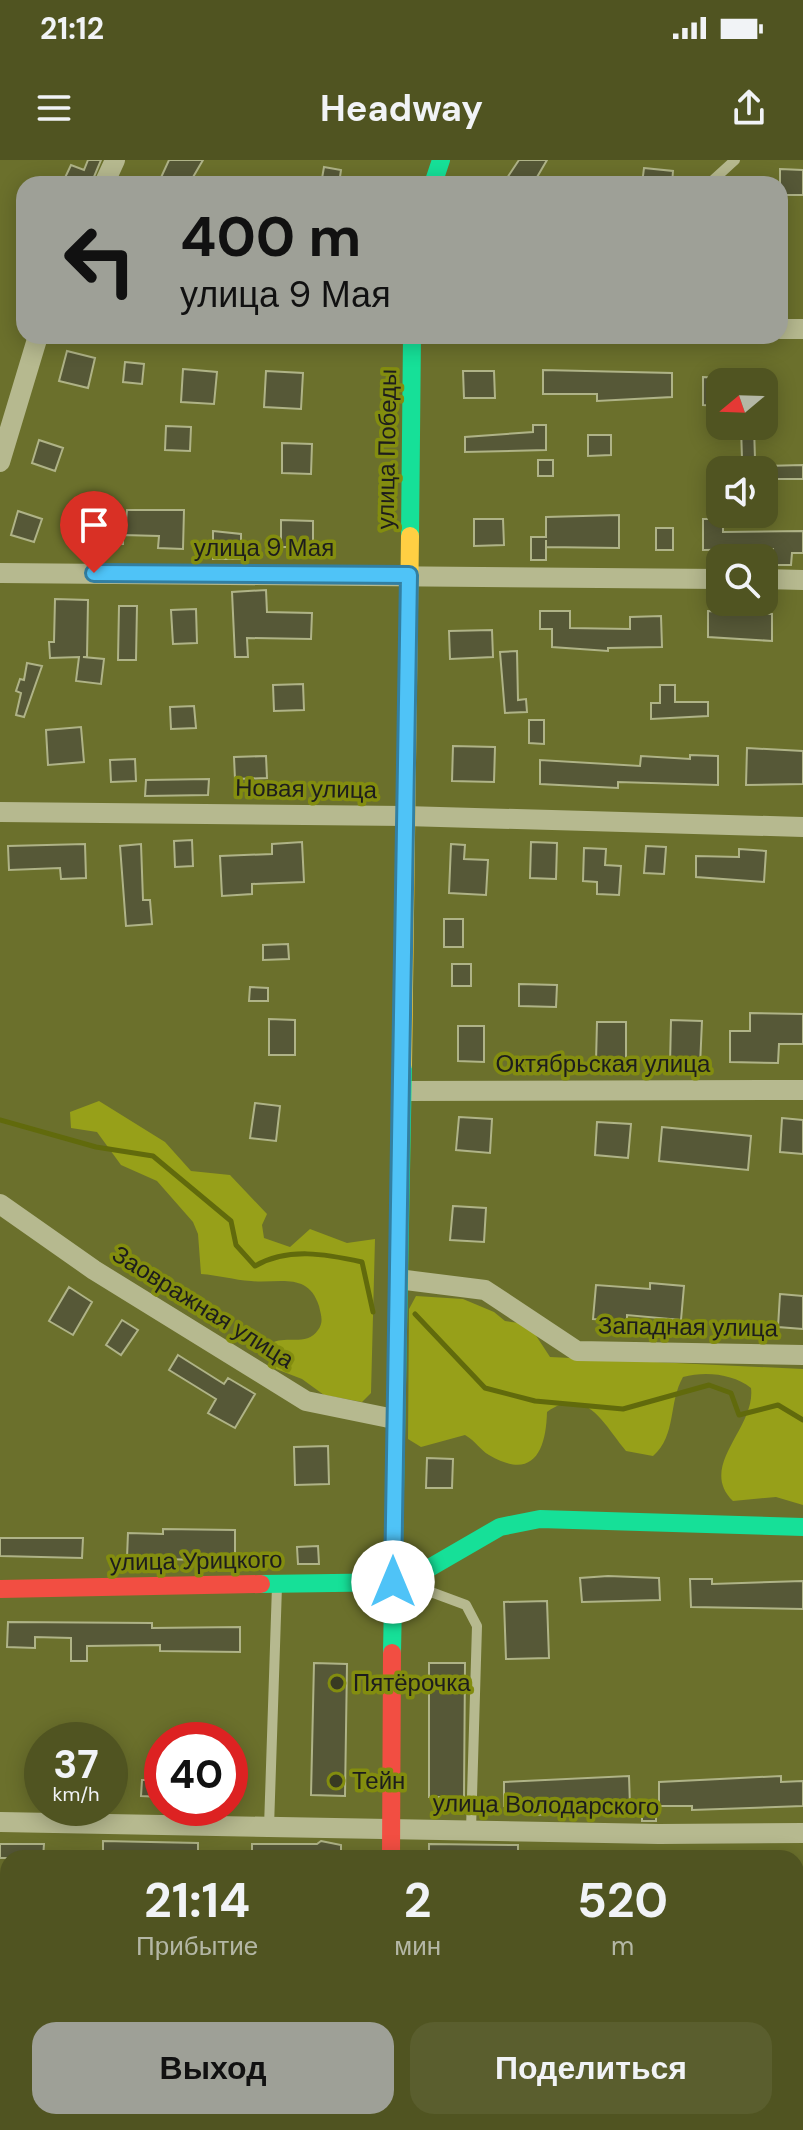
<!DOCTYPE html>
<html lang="ru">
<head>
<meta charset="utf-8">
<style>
	body { margin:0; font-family:"DM Sans",sans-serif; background:#5a5e2e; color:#f1f3f6; height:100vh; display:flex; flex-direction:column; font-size:30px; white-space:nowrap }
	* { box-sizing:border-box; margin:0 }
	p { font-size:26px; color:#b4b7a5 }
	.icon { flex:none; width:44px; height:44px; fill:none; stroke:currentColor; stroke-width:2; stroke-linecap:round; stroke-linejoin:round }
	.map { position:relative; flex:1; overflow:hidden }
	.drawer { position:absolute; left:0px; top:1690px; width:804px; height:280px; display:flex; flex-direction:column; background:#505421; border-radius:24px 24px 0 0; box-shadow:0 4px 20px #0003 }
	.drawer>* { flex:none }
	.hud { position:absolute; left:16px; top:16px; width:772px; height:168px; border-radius:24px; box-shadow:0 4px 20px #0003; background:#9ea097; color:#111; overflow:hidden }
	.needle { width:52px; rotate:251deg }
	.buttons { position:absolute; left:706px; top:208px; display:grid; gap:16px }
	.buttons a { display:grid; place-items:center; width:72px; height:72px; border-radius:16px; background:#505421; box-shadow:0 4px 20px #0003; font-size:40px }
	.speed { position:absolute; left:24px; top:1562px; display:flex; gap:16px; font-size:40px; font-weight:700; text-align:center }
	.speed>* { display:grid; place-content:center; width:104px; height:104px; border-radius:50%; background:#505421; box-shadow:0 4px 20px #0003; line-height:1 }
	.speed small { font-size:20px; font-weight:400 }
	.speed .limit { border:12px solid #d22; background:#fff; color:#111 }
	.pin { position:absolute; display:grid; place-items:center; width:68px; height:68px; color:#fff; margin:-82px -34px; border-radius:50% 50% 50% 0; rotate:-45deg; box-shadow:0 0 8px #0007 }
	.pin .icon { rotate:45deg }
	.me { position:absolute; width:88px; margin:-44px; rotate:0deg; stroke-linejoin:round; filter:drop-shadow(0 0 6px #0008) }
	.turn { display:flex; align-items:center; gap:28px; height:168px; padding:0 32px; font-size:36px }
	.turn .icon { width:104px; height:104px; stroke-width:2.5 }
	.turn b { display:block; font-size:56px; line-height:68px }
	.eta { display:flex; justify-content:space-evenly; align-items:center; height:136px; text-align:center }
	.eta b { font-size:48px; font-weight:700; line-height:56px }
	.primary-button { display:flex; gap:16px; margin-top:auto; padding:16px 32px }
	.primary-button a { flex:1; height:92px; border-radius:24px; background:#9ea097; color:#111; font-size:32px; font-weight:700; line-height:92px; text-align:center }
	.primary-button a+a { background:#5a5e2e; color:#f1f3f6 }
	.status { display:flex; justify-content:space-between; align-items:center; height:56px; padding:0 40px; background:#505421; direction:ltr }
	.status svg { height:22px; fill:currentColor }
	header { display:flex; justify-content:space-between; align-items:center; height:104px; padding:0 32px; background:#505421; font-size:36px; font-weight:700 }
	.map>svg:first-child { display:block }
	.green { fill:#97a019 }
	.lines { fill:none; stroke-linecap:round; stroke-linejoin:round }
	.stream { stroke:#616a0c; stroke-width:5 }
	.building { fill:#565837; stroke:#afb387; stroke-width:2 }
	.lane { stroke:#b6b98f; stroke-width:10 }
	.street { stroke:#b6b98f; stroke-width:20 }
	.fast { stroke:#16e098; stroke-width:18 }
	.slow { stroke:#ffcf43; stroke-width:18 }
	.jam { stroke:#f24e42; stroke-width:18 }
	.route-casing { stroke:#337fa1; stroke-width:20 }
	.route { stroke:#4fc3f7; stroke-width:14 }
	.poi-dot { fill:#383a22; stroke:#838d0f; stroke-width:3 }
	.labels { text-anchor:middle; stroke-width:7; stroke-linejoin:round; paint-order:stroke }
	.street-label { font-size:24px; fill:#1d1d1d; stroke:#838d0f }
	.poi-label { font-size:24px; fill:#1d1d1d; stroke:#838d0f; text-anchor:start }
</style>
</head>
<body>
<div class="status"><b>21:12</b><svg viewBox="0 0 49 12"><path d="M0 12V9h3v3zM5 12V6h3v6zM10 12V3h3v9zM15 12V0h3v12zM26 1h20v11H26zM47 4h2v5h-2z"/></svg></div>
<header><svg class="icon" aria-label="menu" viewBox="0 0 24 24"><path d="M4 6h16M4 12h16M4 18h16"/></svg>Headway<svg class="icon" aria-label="share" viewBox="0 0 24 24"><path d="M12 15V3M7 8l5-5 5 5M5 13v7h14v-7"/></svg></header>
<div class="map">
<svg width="803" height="1970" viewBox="0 0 803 1970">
	<rect width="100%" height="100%" fill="#6b702c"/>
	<!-- green -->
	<path class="green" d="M 99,941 L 165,982 L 191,1011 L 230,1015 L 267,1054 L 262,1065 L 264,1078 L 290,1087 L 310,1069 L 347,1083 L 375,1079 L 371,1233 L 362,1242 L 324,1235 L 302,1219 L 276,1209 L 268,1198 L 268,1185 C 285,1173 306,1188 318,1170 C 324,1162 321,1155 319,1146 C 308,1111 278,1124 251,1121 C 234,1120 218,1115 201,1114 L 198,1074 L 193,1062 L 157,1021 L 121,1005 L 97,972 L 71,968 L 70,952 Z
		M 416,1136 L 463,1139 L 494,1152 L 505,1161 L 519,1163 L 533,1171 L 550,1197 L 803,1209 L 803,1345 L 776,1337 L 733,1341 C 697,1306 756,1268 751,1228 C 733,1214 706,1211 683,1217 C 668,1243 677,1275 653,1296 L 626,1291 C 604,1265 586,1224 547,1252 C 546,1291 533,1321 489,1295 C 480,1290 476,1281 465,1275 L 421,1287 L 408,1279 L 409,1149 Z"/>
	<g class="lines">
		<!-- stream -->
		<path class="stream" d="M 0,960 L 96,987 L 153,996 L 231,1061 L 236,1085 L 255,1106 C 288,1087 326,1094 362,1102 L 373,1152
			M 415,1154 L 485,1228 L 535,1241 L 623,1249 L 709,1225 L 731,1233 L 739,1255 L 778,1245 L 803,1260"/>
	</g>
	<!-- building -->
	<path class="building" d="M 88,0 L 101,0 L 91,24 L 62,24 L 71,5 L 84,10 Z
		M 169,0 L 203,0 L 189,24 L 158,24 Z
		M 519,0 L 547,0 L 533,24 L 503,24 Z
		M 324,7 L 341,10 L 339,24 L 321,24 Z
		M 644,8 L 673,11 L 672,24 L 642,24 Z
		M 780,9 L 803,10 L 803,35 L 780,35 Z
		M 67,191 L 95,198 L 88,228 L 59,221 Z
		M 125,202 L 144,204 L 142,224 L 123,222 Z
		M 183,209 L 217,212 L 214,244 L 181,242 Z
		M 543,210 L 672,213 L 672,237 L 597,241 L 597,234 L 543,234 Z
		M 266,211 L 303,213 L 301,249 L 264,247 Z
		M 463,211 L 494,211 L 495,238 L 464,238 Z
		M 703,217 L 720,218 L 720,246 L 703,245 Z
		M 533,265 L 546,265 L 546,290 L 465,292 L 465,277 L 533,272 Z
		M 166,266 L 191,267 L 190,291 L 165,290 Z
		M 741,267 L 754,267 L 755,299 L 742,299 Z
		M 588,275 L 611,275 L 611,295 L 588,296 Z
		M 39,280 L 63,288 L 55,311 L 32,303 Z
		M 282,283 L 312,284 L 311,314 L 282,313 Z
		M 538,300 L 553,300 L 553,316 L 538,316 Z
		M 803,305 L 803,319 L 764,319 L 764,306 Z
		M 127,350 L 184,350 L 183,389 L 158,388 L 159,376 L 123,375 L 123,384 L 76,385 L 76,370 L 107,370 L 107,361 L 126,361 Z
		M 18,351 L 42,359 L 34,382 L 11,375 Z
		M 619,355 L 619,388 L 546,387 L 546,380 L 546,400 L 531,400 L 531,377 L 546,377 L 546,357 Z
		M 474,359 L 503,359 L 504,385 L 474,386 Z
		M 703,359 L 723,359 L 723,372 L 803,371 L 803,393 L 792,393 L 791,405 L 773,405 L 773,389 L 703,390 Z
		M 281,360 L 313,361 L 313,387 L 281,387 Z
		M 656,368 L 673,368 L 673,390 L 656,390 Z
		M 213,371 L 241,374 L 241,399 L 213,399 Z
		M 266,430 L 267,452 L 312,453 L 311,479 L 247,478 L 248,497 L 235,497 L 232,432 Z
		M 55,439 L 88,440 L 87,497 L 83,497 L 104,499 L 101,524 L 76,521 L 79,497 L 50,498 L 49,482 L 54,482 Z
		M 119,446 L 137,446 L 136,500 L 118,500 Z
		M 196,449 L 197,483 L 173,484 L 171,450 Z
		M 540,451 L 570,451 L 570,468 L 630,469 L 630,457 L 661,456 L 662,487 L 608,488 L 608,491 L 552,487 L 552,469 L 540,469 Z
		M 708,451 L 772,454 L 772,481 L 708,477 Z
		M 492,470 L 493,497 L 450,499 L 449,471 Z
		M 517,491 L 518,540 L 526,539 L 527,552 L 505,553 L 500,492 Z
		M 27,503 L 42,506 L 24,557 L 16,555 L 21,533 L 16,531 L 20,519 L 24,520 Z
		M 303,524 L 304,550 L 274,551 L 273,525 Z
		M 660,525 L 675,525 L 675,542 L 708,542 L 708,556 L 651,559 L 651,543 L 660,543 Z
		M 194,546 L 196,568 L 171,569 L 170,547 Z
		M 529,560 L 544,560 L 544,584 L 529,583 Z
		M 81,567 L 84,602 L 48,605 L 46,570 Z
		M 453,586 L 495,587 L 494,622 L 452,621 Z
		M 747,588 L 803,591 L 803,624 L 746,625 Z
		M 690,595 L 718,596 L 718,625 L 618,622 L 618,628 L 540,624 L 540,600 L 640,606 L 641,596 L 690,599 Z
		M 266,596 L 267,618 L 235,619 L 234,597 Z
		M 135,599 L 136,621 L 111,622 L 110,600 Z
		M 209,619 L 208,635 L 145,636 L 146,620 Z
		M 192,680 L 193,706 L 175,707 L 174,681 Z
		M 302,682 L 304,722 L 252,724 L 252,734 L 222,736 L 220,696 L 272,694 L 272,684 Z
		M 531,682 L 557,683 L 556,719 L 530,718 Z
		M 85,684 L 86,718 L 61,719 L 60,708 L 9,710 L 8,686 Z
		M 141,684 L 143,740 L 150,740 L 152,764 L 126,766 L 120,686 Z
		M 451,684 L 465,685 L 464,699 L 488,700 L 486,735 L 449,733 Z
		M 646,686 L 666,687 L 664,714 L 644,713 Z
		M 584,688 L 606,689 L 605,705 L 621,706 L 619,735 L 597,734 L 597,722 L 583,721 Z
		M 739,689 L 766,691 L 764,722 L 696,717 L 696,696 L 739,697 Z
		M 444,759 L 463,759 L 463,787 L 444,787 Z
		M 288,784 L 289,799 L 263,800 L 263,785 Z
		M 452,804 L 471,804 L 471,826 L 452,826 Z
		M 519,824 L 557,825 L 556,847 L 519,846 Z
		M 250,827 L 268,828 L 268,841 L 249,841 Z
		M 750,853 L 803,854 L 803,884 L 779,884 L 778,903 L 730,902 L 730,871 L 750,871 Z
		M 269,859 L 295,860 L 295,895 L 269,895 Z
		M 671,860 L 702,861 L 700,906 L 670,905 Z
		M 597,862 L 626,862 L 626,902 L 596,902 Z
		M 458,866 L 484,866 L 484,902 L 458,901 Z
		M 255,943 L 280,946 L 276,981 L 250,978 Z
		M 459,957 L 492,959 L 490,993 L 456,990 Z
		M 782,958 L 803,960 L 803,994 L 780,992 Z
		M 597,962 L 631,964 L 628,998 L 595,995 Z
		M 662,967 L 751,976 L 748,1010 L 659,1001 Z
		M 453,1046 L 486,1048 L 484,1082 L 450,1080 Z
		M 650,1123 L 684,1126 L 681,1160 L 627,1155 L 627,1161 L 593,1159 L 596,1125 L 650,1129 Z
		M 69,1127 L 92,1142 L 73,1175 L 49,1161 Z
		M 780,1134 L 803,1136 L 803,1169 L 778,1167 Z
		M 122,1160 L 138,1170 L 121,1195 L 106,1185 Z
		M 178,1195 L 224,1224 L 228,1218 L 255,1234 L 235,1268 L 208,1253 L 216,1239 L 169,1210 Z
		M 328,1286 L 329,1324 L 295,1325 L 294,1287 Z
		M 427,1298 L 453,1299 L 452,1328 L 426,1328 Z
		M 163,1369 L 235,1370 L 235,1401 L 127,1398 L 128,1373 L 163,1374 Z
		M 0,1378 L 83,1378 L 82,1398 L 0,1396 Z
		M 318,1386 L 319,1404 L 298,1404 L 297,1387 Z
		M 608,1416 L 659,1418 L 660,1440 L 582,1442 L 580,1418 Z
		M 690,1419 L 712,1419 L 712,1424 L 803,1421 L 803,1449 L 691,1447 Z
		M 547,1441 L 549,1498 L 506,1499 L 504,1442 Z
		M 8,1462 L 152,1463 L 152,1468 L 240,1467 L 240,1492 L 160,1491 L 160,1485 L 87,1486 L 87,1501 L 71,1501 L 71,1478 L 35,1477 L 35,1488 L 7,1487 Z
		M 314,1503 L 347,1504 L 345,1636 L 311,1635 Z
		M 429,1503 L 465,1503 L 464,1637 L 429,1637 Z
		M 110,1606 L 125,1606 L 125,1623 L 110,1623 Z
		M 629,1616 L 630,1646 L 551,1647 L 550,1654 L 538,1655 L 538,1645 L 504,1646 L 504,1622 Z
		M 781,1616 L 781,1622 L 803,1621 L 803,1646 L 692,1650 L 692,1646 L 659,1646 L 659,1622 Z
		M 142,1620 L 162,1620 L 162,1637 L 141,1636 Z
		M 642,1644 L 656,1644 L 656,1661 L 642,1661 Z
		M 103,1681 L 198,1683 L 198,1698 L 103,1698 Z
		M 321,1681 L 341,1685 L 341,1698 L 252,1698 L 252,1684 L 317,1684 Z
		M 0,1684 L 44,1684 L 43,1698 L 0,1698 Z
		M 429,1684 L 518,1685 L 518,1698 L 429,1698 Z"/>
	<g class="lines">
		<!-- lane -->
		<path class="lane" d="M 712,21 L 735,0
			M 412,1425 L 466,1445 L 477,1466 L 471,1670
			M 269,1667 L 277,1426
			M 796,1735 L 803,1740
			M 8,1765 L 1,1781 L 8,1808
			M 796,1825 L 803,1825"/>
		<!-- street -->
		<path class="street" d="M 104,24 L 115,0
			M 780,169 L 803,169
			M 0,302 L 38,176
			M 0,413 L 720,419
			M 764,419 L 803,420
			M 0,652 L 405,656 L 803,667
			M 403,931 L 803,930
			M 0,1044 L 94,1110 L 306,1241 L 394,1259
			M 398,1119 L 485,1130 L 577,1191 L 803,1195
			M 0,1662 L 659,1674 L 803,1673
			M 0,1959 L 8,1959
			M 215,1962 L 661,1970
			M 43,1970 L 43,1962
			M 174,1970 L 174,1962"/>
		<!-- fast -->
		<path class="fast" d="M 433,24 L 441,0
			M 410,376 L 412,176
			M 261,1424 L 405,1422 L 500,1367 L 540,1359 L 803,1367
			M 392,1493 L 403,905
			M 382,1962 L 382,1964"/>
		<!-- slow -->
		<path class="slow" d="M 403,905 L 410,376"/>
		<!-- jam -->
		<path class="jam" d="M 0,1429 L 261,1424
			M 391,1698 L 392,1493"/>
	</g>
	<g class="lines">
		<defs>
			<path id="route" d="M 94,413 L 409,415 L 393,1422"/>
		</defs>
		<!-- route casing -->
		<use href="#route" class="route-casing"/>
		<!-- route -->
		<use href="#route" class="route"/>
	</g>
	<!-- markers -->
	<g class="poi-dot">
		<circle cx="337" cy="1523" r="8"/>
		<circle cx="336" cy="1621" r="8"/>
	</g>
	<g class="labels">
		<!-- street labels -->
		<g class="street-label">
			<text transform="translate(387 289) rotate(-89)" y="8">улица Победы</text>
			<text x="264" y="396">улица 9 Мая</text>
			<text transform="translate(306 629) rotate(1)" y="8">Новая улица</text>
			<text x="603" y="912">Октябрьская улица</text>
			<text transform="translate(203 1147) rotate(32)" y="8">Заовражная улица</text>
			<text transform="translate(688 1167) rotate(1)" y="8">Западная улица</text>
			<text transform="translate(196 1401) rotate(-1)" y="8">улица Урицкого</text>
			<text transform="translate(546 1645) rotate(1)" y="8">улица Володарского</text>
		</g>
		<!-- poi labels -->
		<g class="poi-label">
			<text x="353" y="1531">Пятёрочка</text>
			<text x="352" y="1629">Тейн</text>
		</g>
	</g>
</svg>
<div class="buttons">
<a><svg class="needle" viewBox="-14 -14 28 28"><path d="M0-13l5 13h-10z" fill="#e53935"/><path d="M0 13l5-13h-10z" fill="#b4b7a5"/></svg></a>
<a><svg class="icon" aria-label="sound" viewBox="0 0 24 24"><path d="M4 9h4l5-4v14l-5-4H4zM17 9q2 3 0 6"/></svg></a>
<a><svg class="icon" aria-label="search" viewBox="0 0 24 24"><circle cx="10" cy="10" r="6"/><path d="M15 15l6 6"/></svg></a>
</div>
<div class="speed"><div>37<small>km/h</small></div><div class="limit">40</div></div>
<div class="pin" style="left:94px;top:413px;background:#d93025"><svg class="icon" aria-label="arrive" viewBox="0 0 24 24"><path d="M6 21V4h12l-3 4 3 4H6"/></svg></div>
<svg class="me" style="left:393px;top:1422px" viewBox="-20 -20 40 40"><circle r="19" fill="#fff"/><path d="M0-13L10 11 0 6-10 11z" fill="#4fc3f7"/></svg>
<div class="hud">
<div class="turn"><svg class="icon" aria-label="left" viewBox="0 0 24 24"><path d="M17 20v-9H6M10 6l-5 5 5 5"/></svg><div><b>400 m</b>улица 9 Мая</div></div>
</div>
<section class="drawer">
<div class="eta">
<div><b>21:14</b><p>Прибытие</p></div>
<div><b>2</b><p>мин</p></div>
<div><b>520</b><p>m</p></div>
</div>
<div class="primary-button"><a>Выход</a><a>Поделиться</a></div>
</section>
</div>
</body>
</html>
